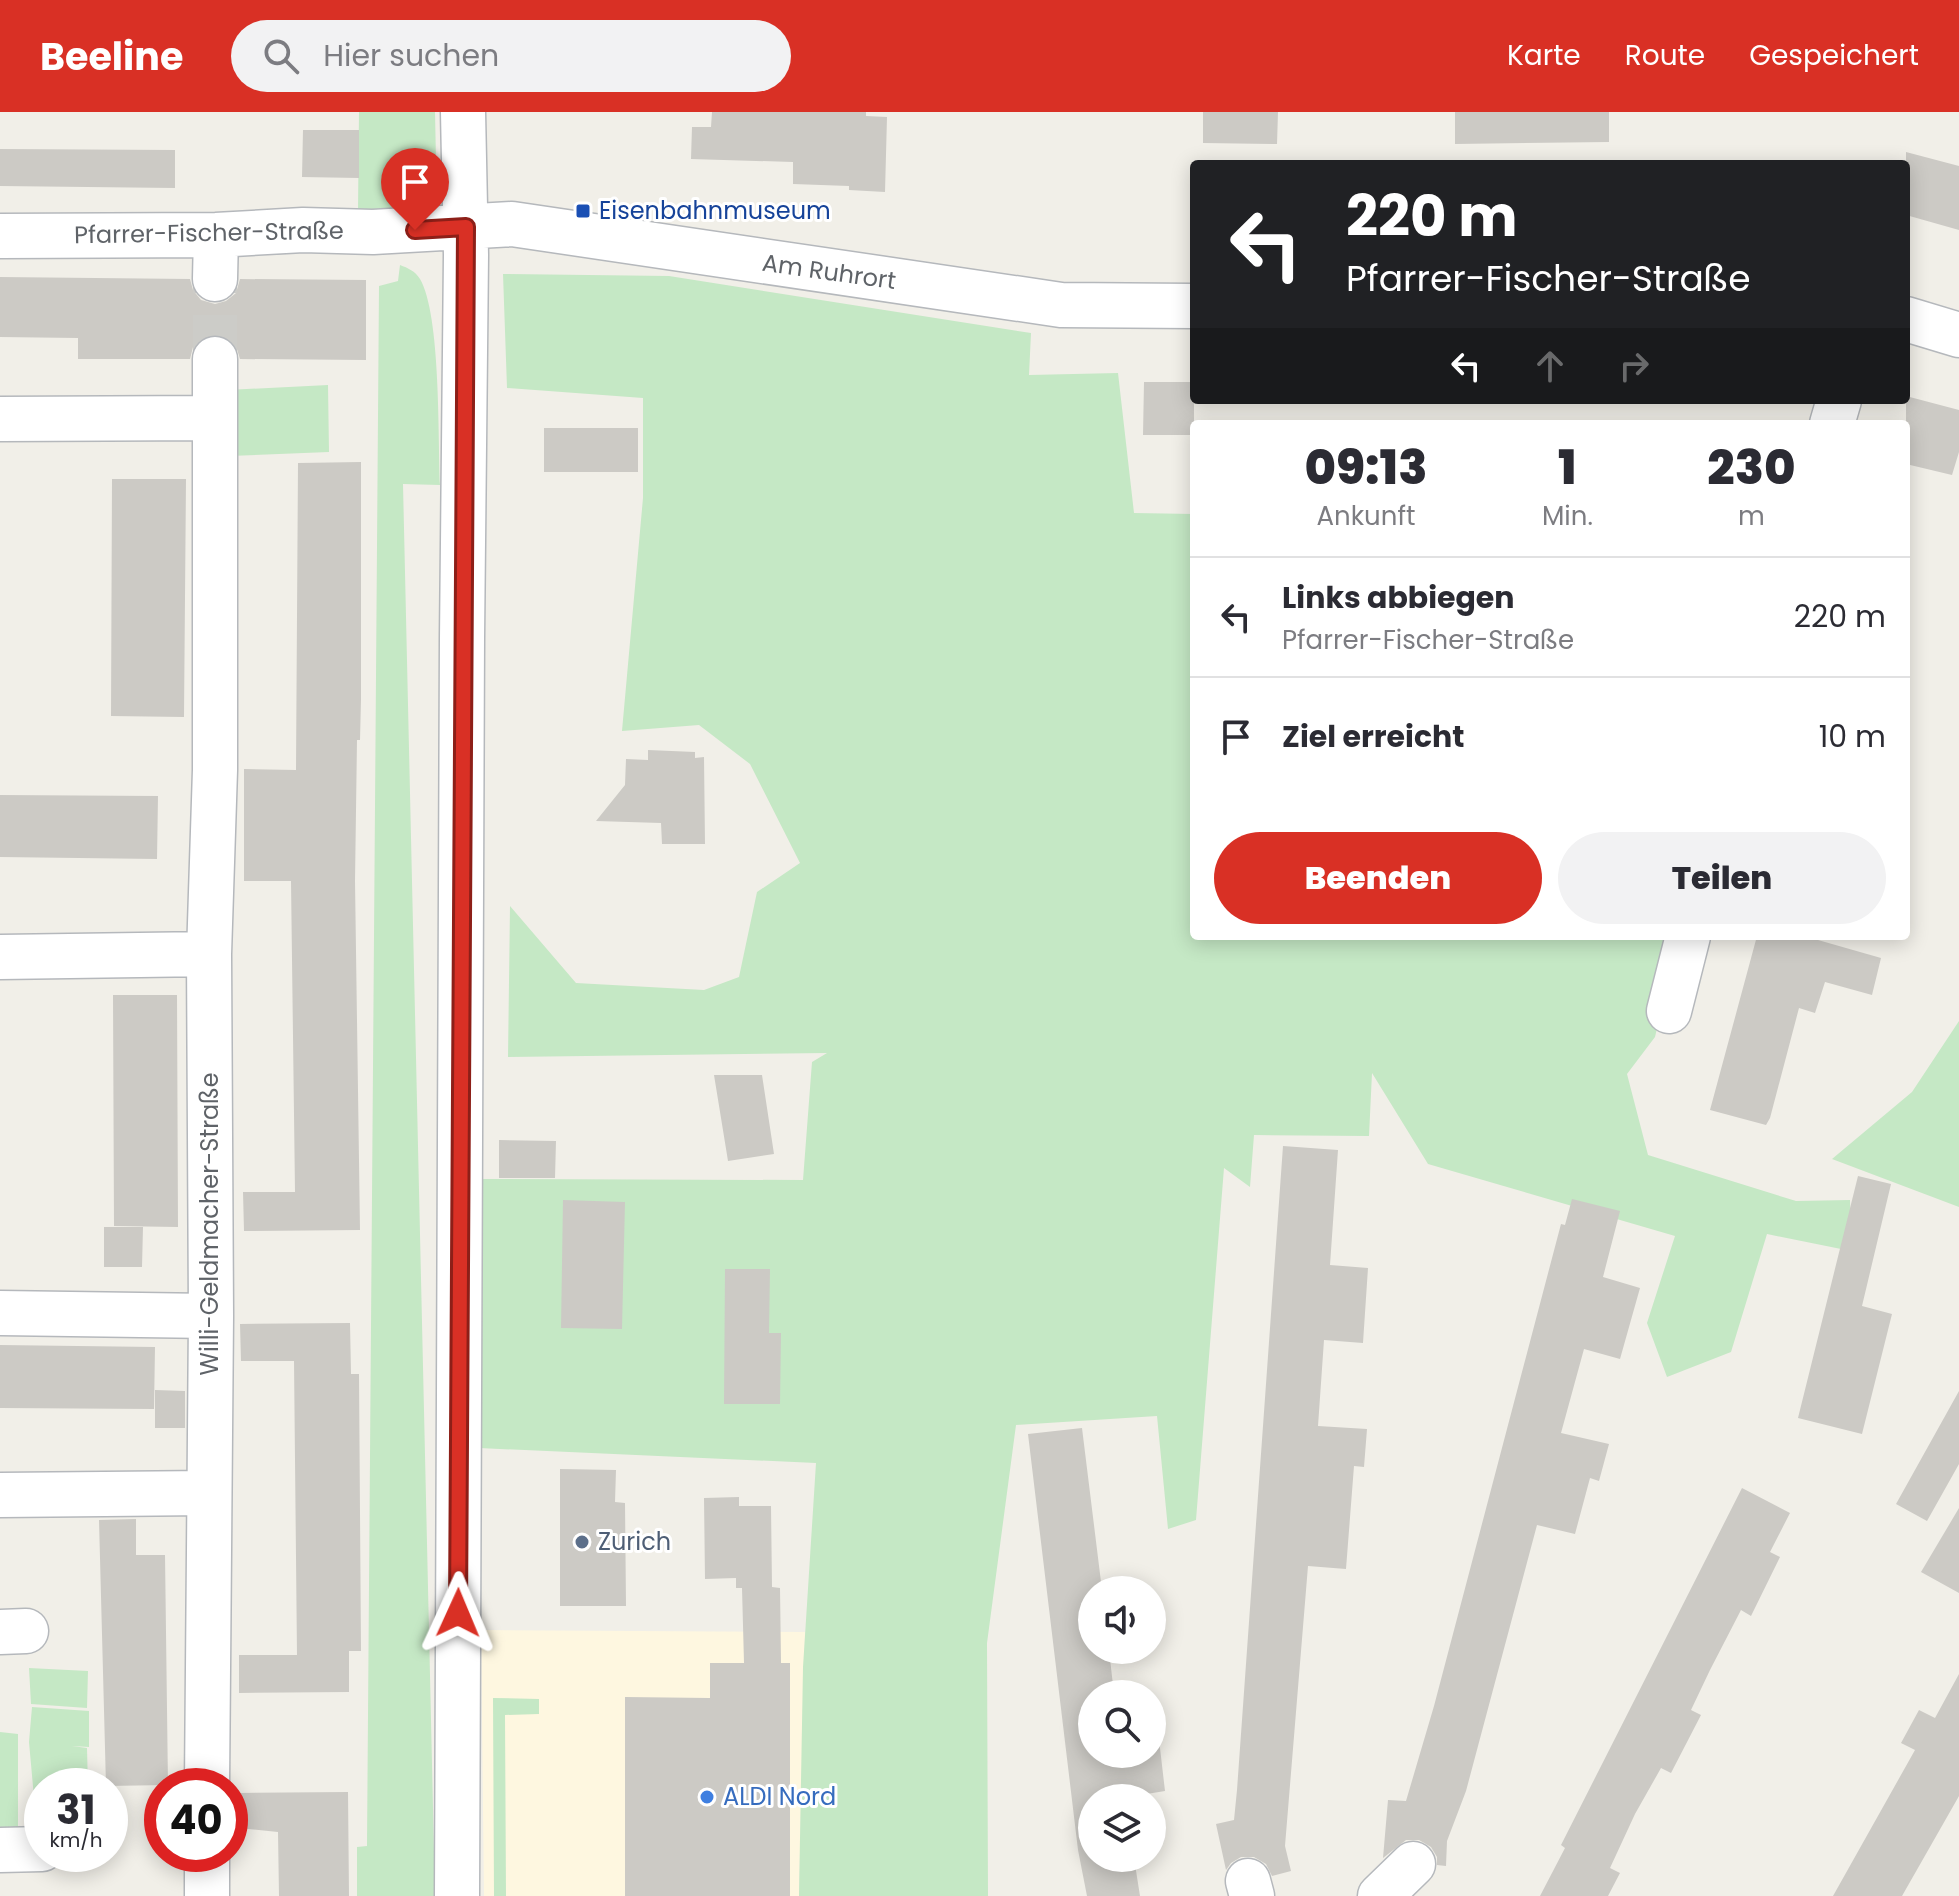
<!DOCTYPE html>
<html lang="de">
<head>
<meta charset="utf-8">
<style>
	body { margin:0; font-family:Poppins,sans-serif; background:#f2f2f3; color:#2b2b33; height:100vh; display:flex; flex-direction:column; font-size:30px; white-space:nowrap }
	* { box-sizing:border-box; margin:0 }
	p { font-size:26px; color:#7c7c81 }
	.icon { flex:none; width:44px; height:44px; fill:none; stroke:currentColor; stroke-width:2; stroke-linecap:round; stroke-linejoin:round }
	.map { position:relative; flex:1; overflow:hidden }
	.side { position:absolute; left:1190px; top:308px; width:720px; height:520px; display:flex; flex-direction:column; background:#fff; border-radius:8px; box-shadow:0 4px 20px #0003 }
	.side>* { flex:none }
	.hud { position:absolute; left:1190px; top:48px; width:720px; height:244px; border-radius:8px; box-shadow:0 4px 20px #0003; background:#202124; color:#fff; overflow:hidden }
	.buttons { position:absolute; left:1078px; top:1464px; display:grid; gap:16px }
	.buttons a { display:grid; place-items:center; width:88px; height:88px; border-radius:50%; background:#fff; box-shadow:0 4px 20px #0003; font-size:40px }
	.speed { position:absolute; left:24px; top:1656px; display:flex; gap:16px; font-size:40px; font-weight:700; text-align:center }
	.speed>* { display:grid; place-content:center; width:104px; height:104px; border-radius:50%; background:#fff; box-shadow:0 4px 20px #0003; line-height:1 }
	.speed small { font-size:20px; font-weight:400 }
	.speed .limit { border:12px solid #d22; background:#fff; color:#111 }
	.pin { position:absolute; display:grid; place-items:center; width:68px; height:68px; color:#fff; margin:-82px -34px; border-radius:50% 50% 50% 0; rotate:-45deg; box-shadow:0 0 8px #0007 }
	.pin .icon { rotate:45deg }
	.me { position:absolute; width:88px; margin:-44px; rotate:1deg; stroke-linejoin:round; filter:drop-shadow(0 0 6px #0008) }
	.turn { display:flex; align-items:center; gap:28px; height:168px; padding:0 24px; font-size:36px }
	.turn .icon { width:104px; height:104px; stroke-width:2.5 }
	.turn b { display:block; font-size:56px; line-height:68px }
	.lanes { display:flex; align-items:center; height:76px; padding:0 24px; background:#0003; justify-content:center; gap:40px; direction:ltr }
	.lanes .off { opacity:.35 }
	.eta { display:flex; justify-content:space-evenly; align-items:center; height:136px; text-align:center }
	.eta b { font-size:48px; font-weight:800; line-height:56px }
	.cta { display:flex; gap:16px; margin-top:auto; padding:16px 24px }
	.cta a { flex:1; height:92px; border-radius:48px; background:#d93025; color:#fff; font-size:32px; font-weight:800; line-height:92px; text-align:center }
	.cta a+a { background:#f2f2f3; color:#2b2b33 }
	ul { padding:0; list-style:none }
	li { display:flex; align-items:center; gap:24px; height:120px; padding:0 24px; border-top:2px solid #e1e1e2 }
	li div { flex:1 }
	li b { display:block; font-size:30px }
	li em { font-style:normal }
	header { display:flex; align-items:center; gap:48px; box-sizing:border-box; height:112px; padding:0 40px; background:#d93025; color:#fff }
	header strong { font-size:38px }
	nav { display:flex; gap:44px; margin-inline-start:auto; font-size:28px }
	.search { width:560px; height:72px; background:#f2f2f3; display:flex; align-items:center; gap:20px; box-sizing:border-box; padding:0 28px; border-radius:44px; color:#7c7c81; font-size:30px }
	.map>svg:first-child { display:block }
	.commercial { fill:#fef7e0 }
	.green { fill:#c5e8c5 }
	.building { fill:#cccac5 }
	.lines { fill:none; stroke-linecap:round; stroke-linejoin:round }
	.minor-tunnel { stroke:#ccccc8; stroke-width:44; stroke-dasharray:44 22; stroke-linecap:butt }
	.minor-casing { stroke:#b5b8bc; stroke-width:47 }
	.minor { stroke:#fff; stroke-width:44 }
	.route-casing { stroke:#8d1f18; stroke-width:20 }
	.route { stroke:#d93025; stroke-width:14 }
	.transit-dot { fill:#1a4fb4; stroke:#fff; stroke-width:3 }
	.service-dot { fill:#5c6f8a; stroke:#fff; stroke-width:3 }
	.shop-dot { fill:#3f7fe0; stroke:#fff; stroke-width:3 }
	.labels { text-anchor:middle; stroke-width:6; stroke-linejoin:round; paint-order:stroke }
	.transit-label { font-size:24px; fill:#164399; stroke:#fff; text-anchor:start }
	.street-label { font-size:24px; fill:#5f6368; stroke:#fff }
	.service-label { font-size:24px; fill:#4e5e75; stroke:#fff; text-anchor:start }
	.shop-label { font-size:24px; fill:#366cbe; stroke:#fff; text-anchor:start }
</style>
</head>
<body>
<header>
<strong>Beeline</strong>
<div class="search"><svg class="icon" aria-label="search" viewBox="0 0 24 24"><circle cx="10" cy="10" r="6"/><path d="M15 15l6 6"/></svg>Hier suchen</div>
<nav><a>Karte</a><a>Route</a><a>Gespeichert</a></nav>
</header>
<div class="map">
<svg width="1959" height="1784" viewBox="0 0 1959 1784">
	<rect width="100%" height="100%" fill="#f1efe8"/>
	<!-- commercial -->
	<path class="commercial" d="M 481,1518 L 805,1520 L 799,1784 L 484,1784 Z"/>
	<!-- green -->
	<path class="green" d="M 359,0 L 435,0 L 437,97 L 358,98 Z
		M 400,153 C 408,156 415,159 420,167 C 441,203 438,326 440,373 L 403,372 L 435,1784 L 357,1784 L 357,1735 L 367,1734 L 379,174 L 398,169 Z
		M 503,162 L 669,164 L 1031,221 L 1029,263 L 1118,261 L 1134,401 L 1194,402 L 1194,824 L 1679,824 L 1655,925 L 1627,962 L 1648,1043 L 1796,1089 L 1850,1088 L 1851,1139 L 1767,1122 L 1731,1240 L 1667,1265 L 1647,1211 L 1675,1124 L 1428,1052 L 1372,961 L 1369,1024 L 1254,1023 L 1250,1075 L 1224,1056 L 1196,1408 L 1168,1417 L 1157,1304 L 1016,1313 L 987,1531 L 988,1784 L 799,1784 L 803,1555 L 816,1351 L 479,1336 L 483,1067 L 803,1068 L 812,950 L 827,941 L 508,945 L 510,794 L 576,871 L 704,878 L 739,865 L 757,780 L 800,751 L 750,652 L 699,613 L 622,619 L 643,386 L 643,286 L 507,276 Z
		M 328,273 L 329,340 L 230,344 L 227,278 Z
		M 1959,909 L 1959,1095 L 1832,1047 L 1912,980 Z
		M 29,1556 L 88,1559 L 87,1596 L 31,1592 Z
		M 493,1586 L 539,1587 L 539,1602 L 505,1603 L 506,1784 L 494,1784 Z
		M 32,1595 L 89,1599 L 89,1635 L 72,1634 L 87,1636 L 88,1674 L 42,1674 L 42,1719 L 37,1719 L 29,1630 Z
		M 0,1620 L 18,1622 L 18,1721 L 0,1721 Z"/>
	<!-- building -->
	<path class="building" d="M 712,0 L 866,0 L 866,4 L 887,5 L 885,80 L 849,78 L 849,74 L 793,72 L 793,50 L 691,47 L 692,15 L 711,15 Z
		M 1203,0 L 1278,0 L 1277,32 L 1203,31 Z
		M 1455,0 L 1609,0 L 1609,30 L 1455,32 Z
		M 303,18 L 359,18 L 359,66 L 302,65 Z
		M 0,37 L 175,38 L 175,76 L 0,74 Z
		M 1906,40 L 1959,54 L 1959,118 L 1906,103 Z
		M 0,165 L 190,167 L 193,178 L 201,188 L 215,192 L 226,189 L 236,181 L 240,167 L 366,168 L 366,248 L 240,247 L 236,234 L 227,225 L 216,222 L 202,226 L 193,235 L 190,247 L 78,247 L 78,226 L 0,225 Z
		M 1144,270 L 1194,270 L 1194,323 L 1143,323 Z
		M 1906,284 L 1959,298 L 1959,340 L 1952,363 L 1906,352 Z
		M 544,316 L 638,316 L 638,360 L 544,360 Z
		M 361,350 L 361,587 L 360,628 L 357,628 L 355,769 L 360,1118 L 244,1119 L 243,1080 L 295,1080 L 291,769 L 244,769 L 244,657 L 296,658 L 298,351 Z
		M 112,367 L 186,367 L 184,605 L 111,604 Z
		M 648,638 L 695,640 L 695,646 L 704,645 L 705,732 L 662,732 L 661,711 L 596,709 L 625,673 L 626,647 L 648,648 Z
		M 0,683 L 158,684 L 157,747 L 0,745 Z
		M 1757,824 L 1804,824 L 1881,846 L 1872,883 L 1825,870 L 1815,901 L 1799,896 L 1770,1006 L 1766,1013 L 1710,998 Z
		M 113,883 L 177,883 L 178,1115 L 114,1114 Z
		M 714,963 L 762,963 L 774,1042 L 728,1049 Z
		M 499,1028 L 556,1029 L 555,1066 L 499,1066 Z
		M 1283,1034 L 1338,1038 L 1330,1153 L 1368,1156 L 1363,1231 L 1324,1228 L 1318,1314 L 1367,1317 L 1364,1355 L 1354,1354 L 1346,1457 L 1308,1454 L 1285,1734 L 1291,1759 L 1272,1764 L 1266,1752 L 1254,1745 L 1241,1745 L 1231,1751 L 1226,1758 L 1216,1712 L 1234,1708 L 1237,1678 Z
		M 1858,1064 L 1891,1072 L 1862,1194 L 1892,1202 L 1862,1322 L 1798,1306 Z
		M 1572,1087 L 1620,1099 L 1603,1165 L 1640,1176 L 1620,1247 L 1584,1237 L 1561,1321 L 1609,1332 L 1599,1369 L 1590,1366 L 1575,1422 L 1537,1413 L 1466,1679 L 1447,1729 L 1446,1754 L 1437,1753 L 1437,1745 L 1431,1735 L 1419,1728 L 1406,1728 L 1383,1746 L 1388,1688 L 1406,1689 L 1434,1594 L 1561,1112 L 1565,1113 Z
		M 563,1088 L 625,1090 L 622,1217 L 561,1216 Z
		M 104,1115 L 143,1115 L 142,1155 L 104,1155 Z
		M 725,1157 L 770,1157 L 769,1221 L 781,1221 L 780,1292 L 724,1292 Z
		M 350,1211 L 351,1262 L 359,1262 L 361,1539 L 349,1539 L 349,1580 L 239,1581 L 239,1543 L 297,1543 L 294,1249 L 241,1249 L 240,1212 Z
		M 0,1233 L 155,1235 L 154,1297 L 0,1296 Z
		M 155,1278 L 185,1279 L 185,1316 L 155,1316 Z
		M 1959,1279 L 1959,1352 L 1927,1409 L 1896,1392 Z
		M 1082,1316 L 1102,1478 L 1092,1478 L 1092,1538 L 1109,1538 L 1114,1582 L 1092,1582 L 1092,1642 L 1152,1642 L 1152,1594 L 1155,1593 L 1165,1679 L 1122,1686 L 1092,1686 L 1092,1746 L 1134,1746 L 1140,1784 L 1087,1784 L 1078,1738 L 1028,1322 Z
		M 560,1357 L 616,1358 L 615,1390 L 625,1391 L 626,1494 L 560,1494 Z
		M 1742,1376 L 1790,1401 L 1770,1440 L 1780,1445 L 1751,1504 L 1741,1498 L 1710,1558 L 1691,1598 L 1701,1603 L 1671,1661 L 1661,1656 L 1635,1702 L 1610,1756 L 1620,1761 L 1608,1784 L 1540,1784 L 1565,1736 L 1561,1733 Z
		M 739,1385 L 739,1394 L 771,1394 L 772,1475 L 780,1476 L 781,1551 L 790,1551 L 790,1784 L 625,1784 L 625,1585 L 710,1586 L 710,1551 L 744,1551 L 742,1476 L 736,1476 L 736,1466 L 705,1467 L 704,1386 Z
		M 1959,1396 L 1959,1481 L 1921,1460 Z
		M 136,1407 L 136,1443 L 165,1443 L 168,1673 L 106,1674 L 99,1408 Z
		M 1959,1562 L 1959,1684 L 1902,1784 L 1833,1784 L 1915,1638 L 1901,1631 L 1919,1598 L 1935,1606 Z
		M 348,1680 L 349,1784 L 279,1784 L 278,1720 L 238,1716 L 238,1681 Z"/>
	<g class="lines">
		<!-- minor-tunnel -->
		<path class="minor-tunnel" d="M 215,247 L 215,167"/>
		<defs>
			<path id="minor" d="M 0,124 L 216,123 L 303,118 L 373,120 L 512,112 L 1061,193 L 1194,194
				M 215,167 L 216,123
				M 1906,207 L 1959,223
				M 0,307 L 214,306
				M 1832,312 L 1839,288
				M 0,845 L 209,842
				M 1669,899 L 1688,824
				M 0,1201 L 211,1204
				M 0,1383 L 208,1381
				M 0,1520 L 26,1519
				M 207,1674 L 211,1204 L 209,842 L 215,658 L 215,247
				M 0,1738 L 42,1737
				M 1248,1769 L 1252,1784
				M 207,1784 L 207,1742
				M 457,1784 L 462,526 L 466,143 L 463,0
				M 1380,1784 L 1413,1752"/>
		</defs>
		<!-- minor casing -->
		<use href="#minor" class="minor-casing"/>
		<!-- minor -->
		<use href="#minor" class="minor"/>
	</g>
	<g class="lines">
		<defs>
			<path id="route" d="M 415,118 L 466,115 L 458,1501"/>
		</defs>
		<!-- route casing -->
		<use href="#route" class="route-casing"/>
		<!-- route -->
		<use href="#route" class="route"/>
	</g>
	<!-- markers -->
	<rect class="transit-dot" x="575" y="91" width="16" height="16" rx="4"/>
	<circle class="service-dot" cx="582" cy="1430" r="8"/>
	<circle class="shop-dot" cx="707" cy="1685" r="8"/>
	<g class="labels">
		<!-- transit labels -->
		<g class="transit-label">
			<text x="599" y="107">Eisenbahnmuseum</text>
		</g>
		<!-- street labels -->
		<g class="street-label">
			<text transform="translate(209 121) rotate(-1)" y="8">Pfarrer-Fischer-Straße</text>
			<text transform="translate(829 160) rotate(8)" y="8">Am Ruhrort</text>
			<text transform="translate(210 1112) rotate(-90)" y="8">Willi-Geldmacher-Straße</text>
		</g>
		<!-- service labels -->
		<g class="service-label">
			<text x="598" y="1438">Zurich</text>
		</g>
		<!-- shop labels -->
		<g class="shop-label">
			<text x="723" y="1693">ALDI Nord</text>
		</g>
	</g>
</svg>
<div class="buttons">
<a><svg class="icon" aria-label="sound" viewBox="0 0 24 24"><path d="M4 9h4l5-4v14l-5-4H4zM17 9q2 3 0 6"/></svg></a>
<a><svg class="icon" aria-label="search" viewBox="0 0 24 24"><circle cx="10" cy="10" r="6"/><path d="M15 15l6 6"/></svg></a>
<a><svg class="icon" aria-label="layers" viewBox="0 0 24 24"><path d="M12 4l9 5-9 5-9-5zM3 14l9 5 9-5"/></svg></a>
</div>
<div class="speed"><div>31<small>km/h</small></div><div class="limit">40</div></div>
<div class="pin" style="left:415px;top:118px;background:#d93025"><svg class="icon" aria-label="arrive" viewBox="0 0 24 24"><path d="M6 21V4h12l-3 4 3 4H6"/></svg></div>
<svg class="me" style="left:458px;top:1501px" viewBox="-20 -20 40 40"><path d="M0-17L14 15 0 8-14 15z" fill="#d93025" stroke="#fff" stroke-width="4"/></svg>
<div class="hud">
<div class="turn"><svg class="icon" aria-label="left" viewBox="0 0 24 24"><path d="M17 20v-9H6M10 6l-5 5 5 5"/></svg><div><b>220 m</b>Pfarrer-Fischer-Straße</div></div>
<div class="lanes"><svg class="icon" aria-label="left" viewBox="0 0 24 24"><path d="M17 20v-9H6M10 6l-5 5 5 5"/></svg><svg class="icon off" aria-label="ahead" viewBox="0 0 24 24"><path d="M12 20V5M6 11l6-6 6 6"/></svg><svg class="icon off" aria-label="right" viewBox="0 0 24 24"><path d="M7 20v-9h11M14 6l5 5-5 5"/></svg></div>
</div>
<section class="side">
<div class="eta">
<div><b>09:13</b><p>Ankunft</p></div>
<div><b>1</b><p>Min.</p></div>
<div><b>230</b><p>m</p></div>
</div>
<ul>
<li><svg class="icon" aria-label="left" viewBox="0 0 24 24"><path d="M17 20v-9H6M10 6l-5 5 5 5"/></svg><div><b>Links abbiegen</b><p>Pfarrer-Fischer-Straße</p></div><em>220 m</em></li>
<li><svg class="icon" aria-label="arrive" viewBox="0 0 24 24"><path d="M6 21V4h12l-3 4 3 4H6"/></svg><div><b>Ziel erreicht</b></div><em>10 m</em></li>
</ul>
<div class="cta"><a>Beenden</a><a>Teilen</a></div>
</section>
</div>
</body>
</html>
